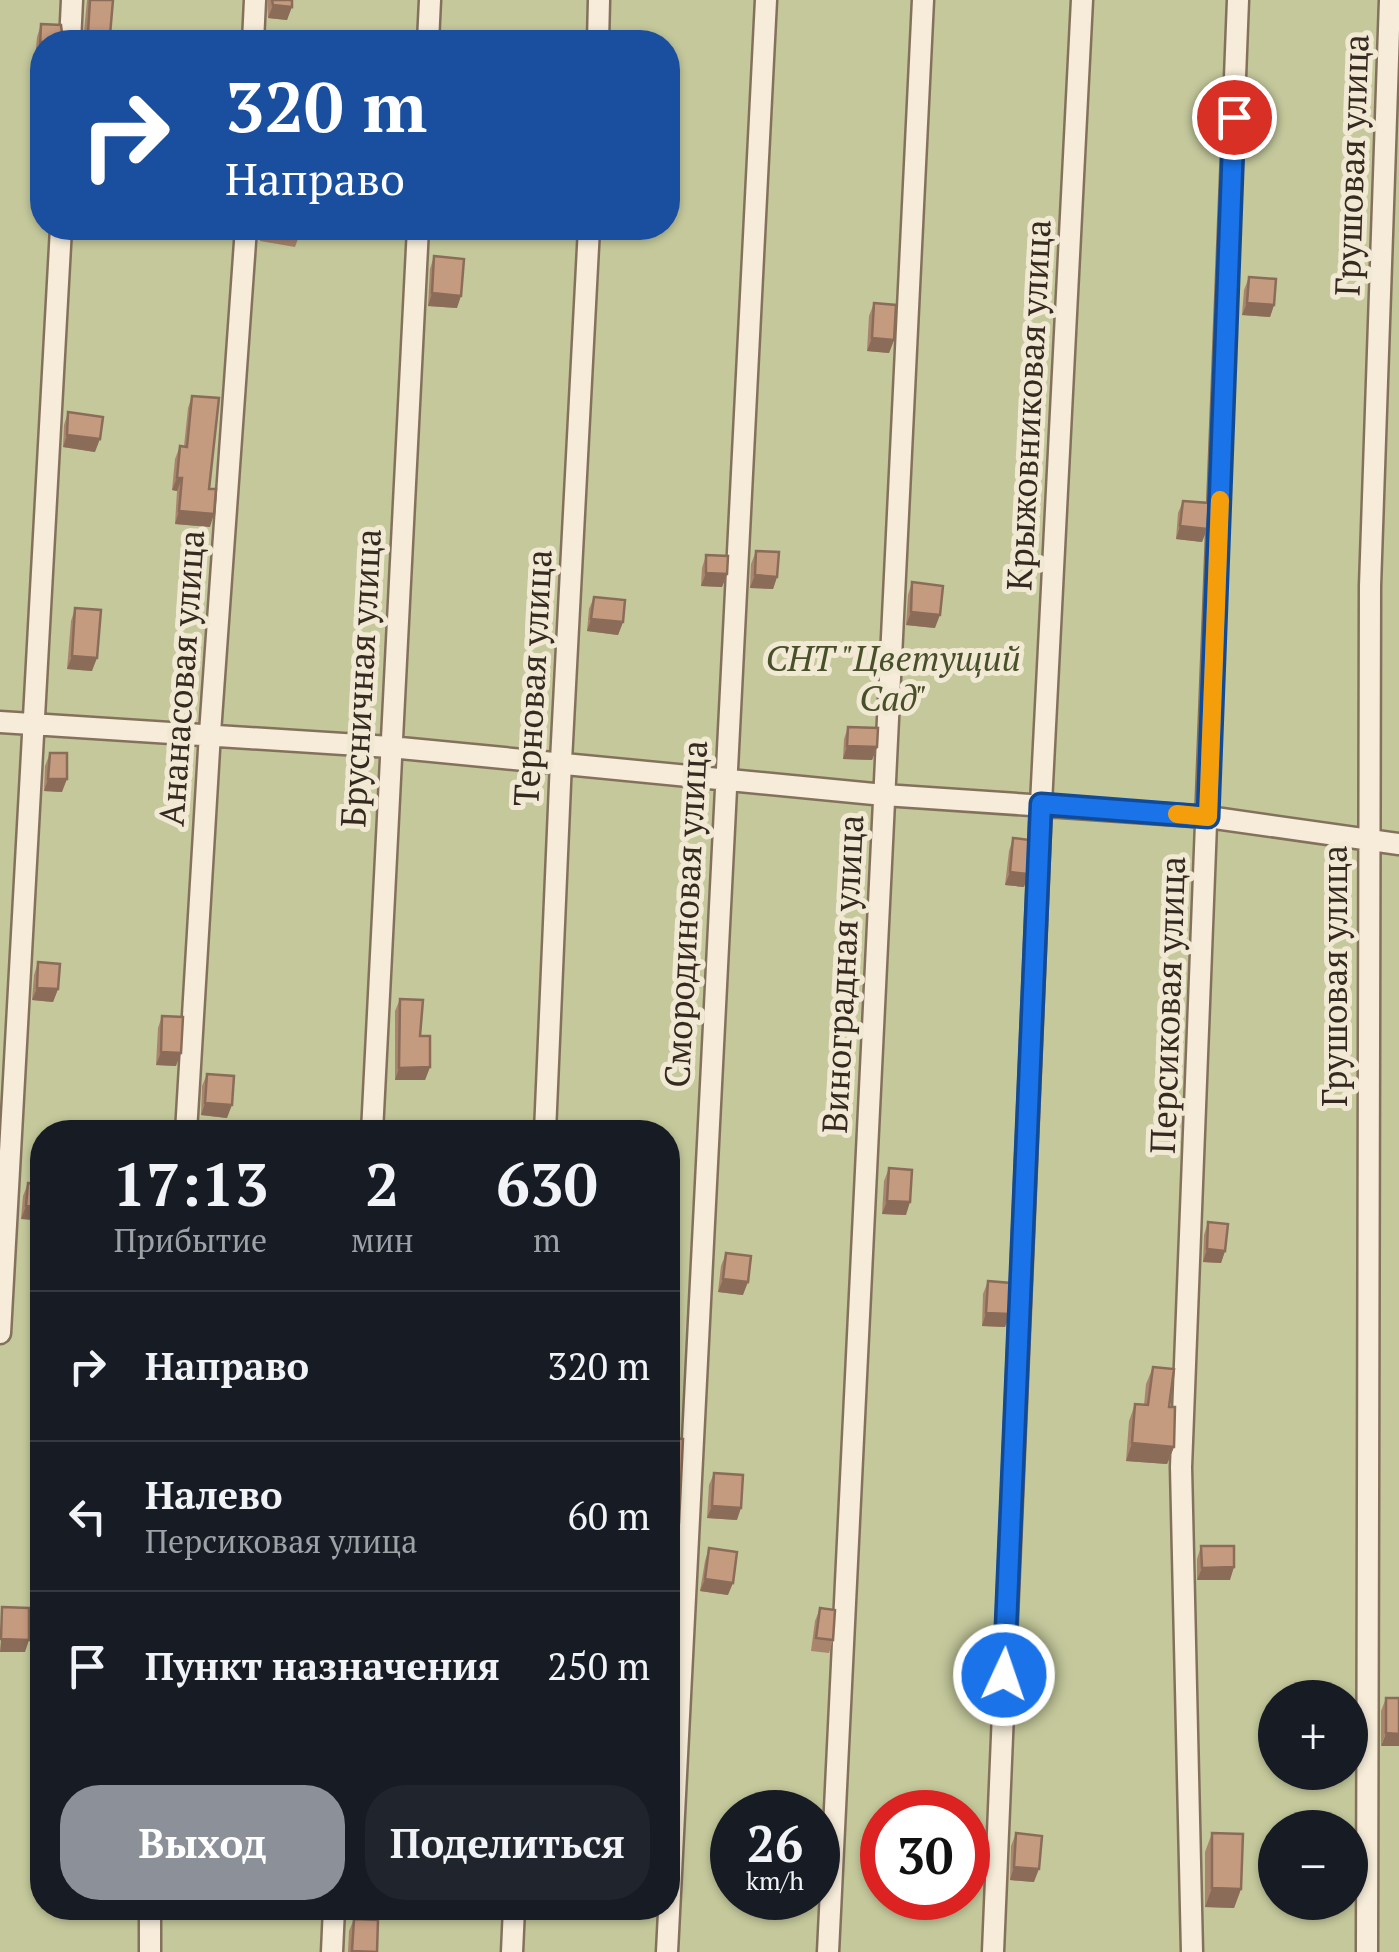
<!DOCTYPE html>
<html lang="ru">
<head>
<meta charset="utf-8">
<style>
	body { margin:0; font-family:"PT Serif",serif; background:#20242c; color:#f1f3f6; height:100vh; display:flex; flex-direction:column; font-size:38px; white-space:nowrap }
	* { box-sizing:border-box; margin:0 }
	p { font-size:32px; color:#9ea1a6 }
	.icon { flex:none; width:55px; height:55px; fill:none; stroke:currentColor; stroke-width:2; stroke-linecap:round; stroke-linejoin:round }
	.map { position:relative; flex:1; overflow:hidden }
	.side { position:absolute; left:30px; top:1120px; width:650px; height:800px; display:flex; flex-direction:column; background:#171b24; border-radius:40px; box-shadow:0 2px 8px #0004 }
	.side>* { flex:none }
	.guide { position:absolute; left:30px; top:30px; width:650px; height:210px; border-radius:40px; box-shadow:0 2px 8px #0004; background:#1a4fa0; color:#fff; overflow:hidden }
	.fabs { position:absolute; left:1258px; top:1680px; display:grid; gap:20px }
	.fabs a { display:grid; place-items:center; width:110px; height:110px; border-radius:50%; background:#171b24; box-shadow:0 2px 8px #0004; font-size:50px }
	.speed { position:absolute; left:710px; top:1790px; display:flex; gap:20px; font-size:50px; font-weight:700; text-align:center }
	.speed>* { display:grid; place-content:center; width:130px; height:130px; border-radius:50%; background:#171b24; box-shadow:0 2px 8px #0004; line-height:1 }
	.speed small { font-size:25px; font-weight:400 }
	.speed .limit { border:15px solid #d22; background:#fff; color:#111 }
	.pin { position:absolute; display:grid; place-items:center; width:85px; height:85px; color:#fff; margin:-42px; border:5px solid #fff; border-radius:50%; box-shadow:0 2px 10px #0007 }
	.me { position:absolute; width:110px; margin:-55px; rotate:3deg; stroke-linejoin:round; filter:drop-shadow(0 0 8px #0008) }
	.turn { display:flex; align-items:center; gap:35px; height:210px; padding:0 30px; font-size:45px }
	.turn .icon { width:130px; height:130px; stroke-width:2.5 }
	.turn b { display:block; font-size:70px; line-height:85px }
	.eta { display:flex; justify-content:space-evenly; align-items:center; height:170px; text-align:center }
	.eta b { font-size:60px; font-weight:600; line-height:70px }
	.action { display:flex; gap:20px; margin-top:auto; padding:20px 30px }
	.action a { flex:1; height:115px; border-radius:40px; background:#8c9099; color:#fff; font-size:40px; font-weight:600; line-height:115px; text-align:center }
	.action a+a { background:#20242c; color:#f1f3f6 }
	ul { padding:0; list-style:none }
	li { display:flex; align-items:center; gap:30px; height:150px; padding:0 30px; border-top:2px solid #363941 }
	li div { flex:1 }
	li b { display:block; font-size:38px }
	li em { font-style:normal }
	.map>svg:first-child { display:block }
	.green { fill:#c4c89b; fill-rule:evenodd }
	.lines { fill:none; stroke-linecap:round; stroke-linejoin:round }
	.street-casing { stroke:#84715d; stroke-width:25 }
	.street { stroke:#f6ecd9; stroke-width:20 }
	.wall { fill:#a9856d }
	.shaded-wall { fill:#8a6c59 }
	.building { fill:#c59b7f; stroke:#8a6c59; stroke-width:2.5 }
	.route-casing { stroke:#114b97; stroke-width:25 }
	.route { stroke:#1a73e8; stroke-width:18 }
	.slow { stroke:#f59e0b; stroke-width:18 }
	.labels { text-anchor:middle; stroke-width:10; stroke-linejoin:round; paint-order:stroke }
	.street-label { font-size:35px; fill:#362a20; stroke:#f2e9d5 }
	.park-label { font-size:35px; font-style:italic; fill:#475028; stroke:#f2e9d5 }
</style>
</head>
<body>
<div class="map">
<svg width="1399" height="1952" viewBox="0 0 1399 1952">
	<rect width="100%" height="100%" fill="#eadfc6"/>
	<!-- green -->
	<path class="green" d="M 0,0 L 1399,0 L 1399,1952 L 0,1952 ZM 42,42 L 668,42 L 668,228 L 42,228 ZM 42,1132 L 668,1132 L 668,1908 L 42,1908 ZM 1275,1698 L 1350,1698 L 1350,1772 L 1275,1772 ZM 732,1812 L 818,1812 L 818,1898 L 732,1898 ZM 882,1812 L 968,1812 L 968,1898 L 882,1898 ZM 1275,1828 L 1350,1828 L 1350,1902 L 1275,1902 Z"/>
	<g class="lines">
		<defs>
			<path id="street" d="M 70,42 L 72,0
				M 253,42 L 255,0
				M 428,42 L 430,0
				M 598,42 L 599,0
				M 0,722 L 390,747 L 884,795 L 1208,817 L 1399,844
				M 186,1132 L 210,733 L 246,228
				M 372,1132 L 418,228
				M 545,1132 L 561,761 L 589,228
				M 0,1333 L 61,228
				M 150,1952 L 150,1908
				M 332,1952 L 334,1908
				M 512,1952 L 514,1908
				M 667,1952 L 766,0
				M 828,1952 L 923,0
				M 993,1952 L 1041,804 L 1082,0
				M 1192,1952 L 1181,1467 L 1238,0
				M 1367,1952 L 1370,586 L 1390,0"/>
		</defs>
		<!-- street casing -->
		<use href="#street" class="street-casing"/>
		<!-- street -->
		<use href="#street" class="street"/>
	</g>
	<!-- wall -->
	<path class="wall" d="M 87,0 L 113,0 L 107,42 L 83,42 Z
		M 267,0 L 292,0 L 287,20 L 268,18 Z
		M 41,24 L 42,60 L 35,60 L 37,37 Z
		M 262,228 L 302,228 L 295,247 L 260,241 Z
		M 434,256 L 457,308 L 428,306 L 430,269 Z
		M 1249,277 L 1274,305 L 1270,317 L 1242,315 L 1244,290 Z
		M 874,303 L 894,340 L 889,353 L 867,351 L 869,316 Z
		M 192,396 L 209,489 L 210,527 L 175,524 L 177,491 L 172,490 L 175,459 L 180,446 L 184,446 L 188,408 Z
		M 68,412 L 95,452 L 63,447 L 64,425 Z
		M 1183,501 L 1207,529 L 1202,542 L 1176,539 L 1178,513 Z
		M 756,551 L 777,577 L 773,589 L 750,588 L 751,564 Z
		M 706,555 L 727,574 L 722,587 L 701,586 L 702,568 Z
		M 912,582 L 935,628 L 906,625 L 908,595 Z
		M 594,597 L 623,622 L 618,635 L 587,631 L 589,609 Z
		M 75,608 L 92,671 L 67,669 L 71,621 Z
		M 848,727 L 877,747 L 872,760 L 843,759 L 844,739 Z
		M 50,753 L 62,792 L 44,791 L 45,766 Z
		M 1013,838 L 1028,874 L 1024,887 L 1005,885 L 1009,851 Z
		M 38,962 L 58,989 L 53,1002 L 32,1000 L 34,975 Z
		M 400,999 L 420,1036 L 430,1067 L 425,1080 L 395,1080 L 395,1011 Z
		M 162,1016 L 176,1066 L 156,1065 L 158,1028 Z
		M 207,1074 L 227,1118 L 201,1115 L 202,1086 Z
		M 889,1168 L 906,1215 L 882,1214 L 884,1181 Z
		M 28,1183 L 42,1184 L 21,1219 L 23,1196 Z
		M 1208,1222 L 1225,1251 L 1221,1263 L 1203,1262 L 1204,1235 Z
		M 726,1253 L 743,1295 L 718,1292 L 721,1266 Z
		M 988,1281 L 1010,1314 L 1005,1327 L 982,1326 L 983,1294 Z
		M 1153,1367 L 1169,1407 L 1174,1447 L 1167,1464 L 1126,1461 L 1129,1421 L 1135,1404 L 1144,1405 L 1146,1384 Z
		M 714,1473 L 737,1520 L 707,1518 L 709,1485 Z
		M 1201,1546 L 1230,1580 L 1197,1580 L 1197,1559 Z
		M 709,1548 L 728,1595 L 700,1591 L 705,1561 Z
		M 820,1608 L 833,1640 L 829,1653 L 811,1651 L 815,1621 Z
		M 981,1671 L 989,1718 L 975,1717 L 976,1684 Z
		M 1386,1698 L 1399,1698 L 1381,1746 L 1381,1711 Z
		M 1016,1833 L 1034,1882 L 1010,1880 L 1011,1846 Z
		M 1212,1833 L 1241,1889 L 1234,1908 L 1205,1907 L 1205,1852 Z
		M 354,1919 L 377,1952 L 348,1952 L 349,1931 Z"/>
	<!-- shaded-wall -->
	<path class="shaded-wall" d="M 273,5 L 292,7 L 287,20 L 268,18 Z
		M 88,33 L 110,35 L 107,42 L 84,42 Z
		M 40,47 L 42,47 L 42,60 L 35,60 Z
		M 432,293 L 461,296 L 457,308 L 428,306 Z
		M 1247,303 L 1274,305 L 1270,317 L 1242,315 Z
		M 872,338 L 894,340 L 889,353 L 867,351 Z
		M 67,435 L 100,439 L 95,452 L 63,447 Z
		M 177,478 L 182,478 L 177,491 L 172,490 Z
		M 179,511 L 214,514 L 210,527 L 175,524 Z
		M 1180,526 L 1207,529 L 1202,542 L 1176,539 Z
		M 706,573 L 727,574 L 722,587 L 701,586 Z
		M 755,575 L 777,577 L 773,589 L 750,588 Z
		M 911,612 L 940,615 L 935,628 L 906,625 Z
		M 591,619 L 623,622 L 618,635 L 587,631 Z
		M 72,656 L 97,658 L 92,671 L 67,669 Z
		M 847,746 L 877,747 L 872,760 L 843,759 Z
		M 48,779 L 67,779 L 62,792 L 44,791 Z
		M 1010,872 L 1028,874 L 1024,887 L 1005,885 Z
		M 37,988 L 58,989 L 53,1002 L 32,1000 Z
		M 161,1052 L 181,1053 L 176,1066 L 156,1065 Z
		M 430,1067 L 425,1080 L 395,1080 L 399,1068 Z
		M 205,1103 L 232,1105 L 227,1118 L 201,1115 Z
		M 887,1201 L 910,1202 L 906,1215 L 882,1214 Z
		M 26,1206 L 42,1208 L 42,1221 L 21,1219 Z
		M 1207,1249 L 1225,1251 L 1221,1263 L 1203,1262 Z
		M 723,1279 L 748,1282 L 743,1295 L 718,1292 Z
		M 986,1313 L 1010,1314 L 1005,1327 L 982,1326 Z
		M 1132,1443 L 1174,1447 L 1167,1464 L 1126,1461 Z
		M 712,1506 L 741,1508 L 737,1520 L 707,1518 Z
		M 668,1522 L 679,1523 L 674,1535 L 668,1535 Z
		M 1234,1567 L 1230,1580 L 1197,1580 L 1202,1568 Z
		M 705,1579 L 733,1583 L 728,1595 L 700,1591 Z
		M 1,1639 L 29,1640 L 25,1652 L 0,1652 Z
		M 980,1705 L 994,1705 L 989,1718 L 975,1717 Z
		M 1386,1733 L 1399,1734 L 1399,1746 L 1381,1746 Z
		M 1014,1867 L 1039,1869 L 1034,1882 L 1010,1880 Z
		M 1212,1888 L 1241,1889 L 1234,1908 L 1205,1907 Z"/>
	<!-- building -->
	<path class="building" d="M 90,0 L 113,0 L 110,35 L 88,33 Z
		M 272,0 L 292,0 L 292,7 L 273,5 Z
		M 41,24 L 61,25 L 63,42 L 42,42 L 42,47 L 40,47 Z
		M 434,256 L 464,259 L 461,296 L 432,293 Z
		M 1249,277 L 1276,279 L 1274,305 L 1247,303 Z
		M 874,303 L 896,305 L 894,340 L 872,338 Z
		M 192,396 L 219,398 L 209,489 L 216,489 L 214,514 L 179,511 L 182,478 L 177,478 L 180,446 L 187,447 Z
		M 68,412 L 103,417 L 100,439 L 67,435 Z
		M 1183,501 L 1209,503 L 1207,529 L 1180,526 Z
		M 756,551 L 779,552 L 777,577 L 755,575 Z
		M 706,555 L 728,556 L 727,574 L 706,573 Z
		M 912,582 L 943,586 L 940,615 L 911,612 Z
		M 594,597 L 625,600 L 623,622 L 591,619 Z
		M 75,608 L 101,610 L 97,658 L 72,656 Z
		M 848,727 L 878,728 L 877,747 L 847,746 Z
		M 50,753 L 67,753 L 67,779 L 48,779 Z
		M 1013,838 L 1030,840 L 1028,874 L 1010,872 Z
		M 38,962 L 60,964 L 58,989 L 37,988 Z
		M 400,999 L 423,1000 L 420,1036 L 430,1036 L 430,1067 L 399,1068 Z
		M 162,1016 L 183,1017 L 181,1053 L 161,1052 Z
		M 207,1074 L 234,1076 L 232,1105 L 205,1103 Z
		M 889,1168 L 912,1170 L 910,1202 L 887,1201 Z
		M 28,1183 L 42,1184 L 42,1208 L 26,1206 Z
		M 1208,1222 L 1228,1224 L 1225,1251 L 1207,1249 Z
		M 726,1253 L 751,1256 L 748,1282 L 723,1279 Z
		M 988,1281 L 1011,1283 L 1010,1314 L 986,1313 Z
		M 1153,1367 L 1174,1369 L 1169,1407 L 1175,1407 L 1174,1447 L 1132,1443 L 1135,1404 L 1148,1405 Z
		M 668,1438 L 683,1439 L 679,1523 L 668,1522 Z
		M 714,1473 L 743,1475 L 741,1508 L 712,1506 Z
		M 1201,1546 L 1234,1546 L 1234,1567 L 1202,1568 Z
		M 709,1548 L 737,1552 L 733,1583 L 705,1579 Z
		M 2,1607 L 29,1608 L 29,1640 L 1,1639 Z
		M 820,1608 L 835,1610 L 833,1640 L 816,1638 Z
		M 981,1671 L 995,1672 L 994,1705 L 980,1705 Z
		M 1386,1698 L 1399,1698 L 1399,1734 L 1386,1733 Z
		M 818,1830 L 824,1831 L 821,1854 L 818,1854 Z
		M 1016,1833 L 1042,1836 L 1039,1869 L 1014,1867 Z
		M 1212,1833 L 1243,1834 L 1241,1889 L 1212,1888 Z
		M 354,1919 L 378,1920 L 377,1952 L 352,1951 Z"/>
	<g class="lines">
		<defs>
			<path id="route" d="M 1004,1675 L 1041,804 L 1208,817 L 1234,117"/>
		</defs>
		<!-- route casing -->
		<use href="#route" class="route-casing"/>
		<!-- route -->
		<use href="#route" class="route"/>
		<!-- slow -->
		<path class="slow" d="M 1177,814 L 1208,817 L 1220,500"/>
	</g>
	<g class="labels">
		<!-- street labels -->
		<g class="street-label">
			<text transform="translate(1352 165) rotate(-88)" y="12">Грушовая улица</text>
			<text transform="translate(1029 405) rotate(-87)" y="12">Крыжовниковая улица</text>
			<text transform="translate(182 678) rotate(-86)" y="12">Ананасовая улица</text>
			<text transform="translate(361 678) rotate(-87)" y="12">Брусничная улица</text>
			<text transform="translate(533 678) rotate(-87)" y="12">Терновая улица</text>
			<text transform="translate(686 914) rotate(-87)" y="12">Смородиновая улица</text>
			<text transform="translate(843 974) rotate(-87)" y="12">Виноградная улица</text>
			<text transform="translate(1335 976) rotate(-90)" y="12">Грушовая улица</text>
			<text transform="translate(1168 1005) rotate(-88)" y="12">Персиковая улица</text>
		</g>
		<!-- park labels -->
		<g class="park-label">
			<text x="893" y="671">СНТ "Цветущий<tspan x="893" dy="40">Сад"</tspan></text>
		</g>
	</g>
</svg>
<div class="fabs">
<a>+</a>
<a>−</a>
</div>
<div class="speed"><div>26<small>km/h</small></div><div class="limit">30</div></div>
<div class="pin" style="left:1234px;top:117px;background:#d93025"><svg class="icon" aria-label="arrive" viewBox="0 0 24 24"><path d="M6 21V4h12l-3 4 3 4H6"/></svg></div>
<svg class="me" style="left:1004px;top:1675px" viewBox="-20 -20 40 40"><circle r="17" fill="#1a73e8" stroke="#fff" stroke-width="3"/><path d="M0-11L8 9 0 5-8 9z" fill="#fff"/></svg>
<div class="guide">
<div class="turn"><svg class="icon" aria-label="right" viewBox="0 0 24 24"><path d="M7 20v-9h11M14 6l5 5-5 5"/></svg><div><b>320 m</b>Направо</div></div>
</div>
<section class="side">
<div class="eta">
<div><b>17:13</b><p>Прибытие</p></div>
<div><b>2</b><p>мин</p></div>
<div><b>630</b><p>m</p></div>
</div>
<ul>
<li><svg class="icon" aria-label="right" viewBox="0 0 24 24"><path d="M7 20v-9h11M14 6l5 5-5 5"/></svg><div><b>Направо</b></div><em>320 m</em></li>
<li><svg class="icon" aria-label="left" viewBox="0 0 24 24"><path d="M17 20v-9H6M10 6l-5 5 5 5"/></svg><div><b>Налево</b><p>Персиковая улица</p></div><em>60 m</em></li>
<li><svg class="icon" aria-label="arrive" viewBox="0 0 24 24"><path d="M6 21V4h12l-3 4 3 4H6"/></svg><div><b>Пункт назначения</b></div><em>250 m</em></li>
</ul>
<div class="action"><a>Выход</a><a>Поделиться</a></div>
</section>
</div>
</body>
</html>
